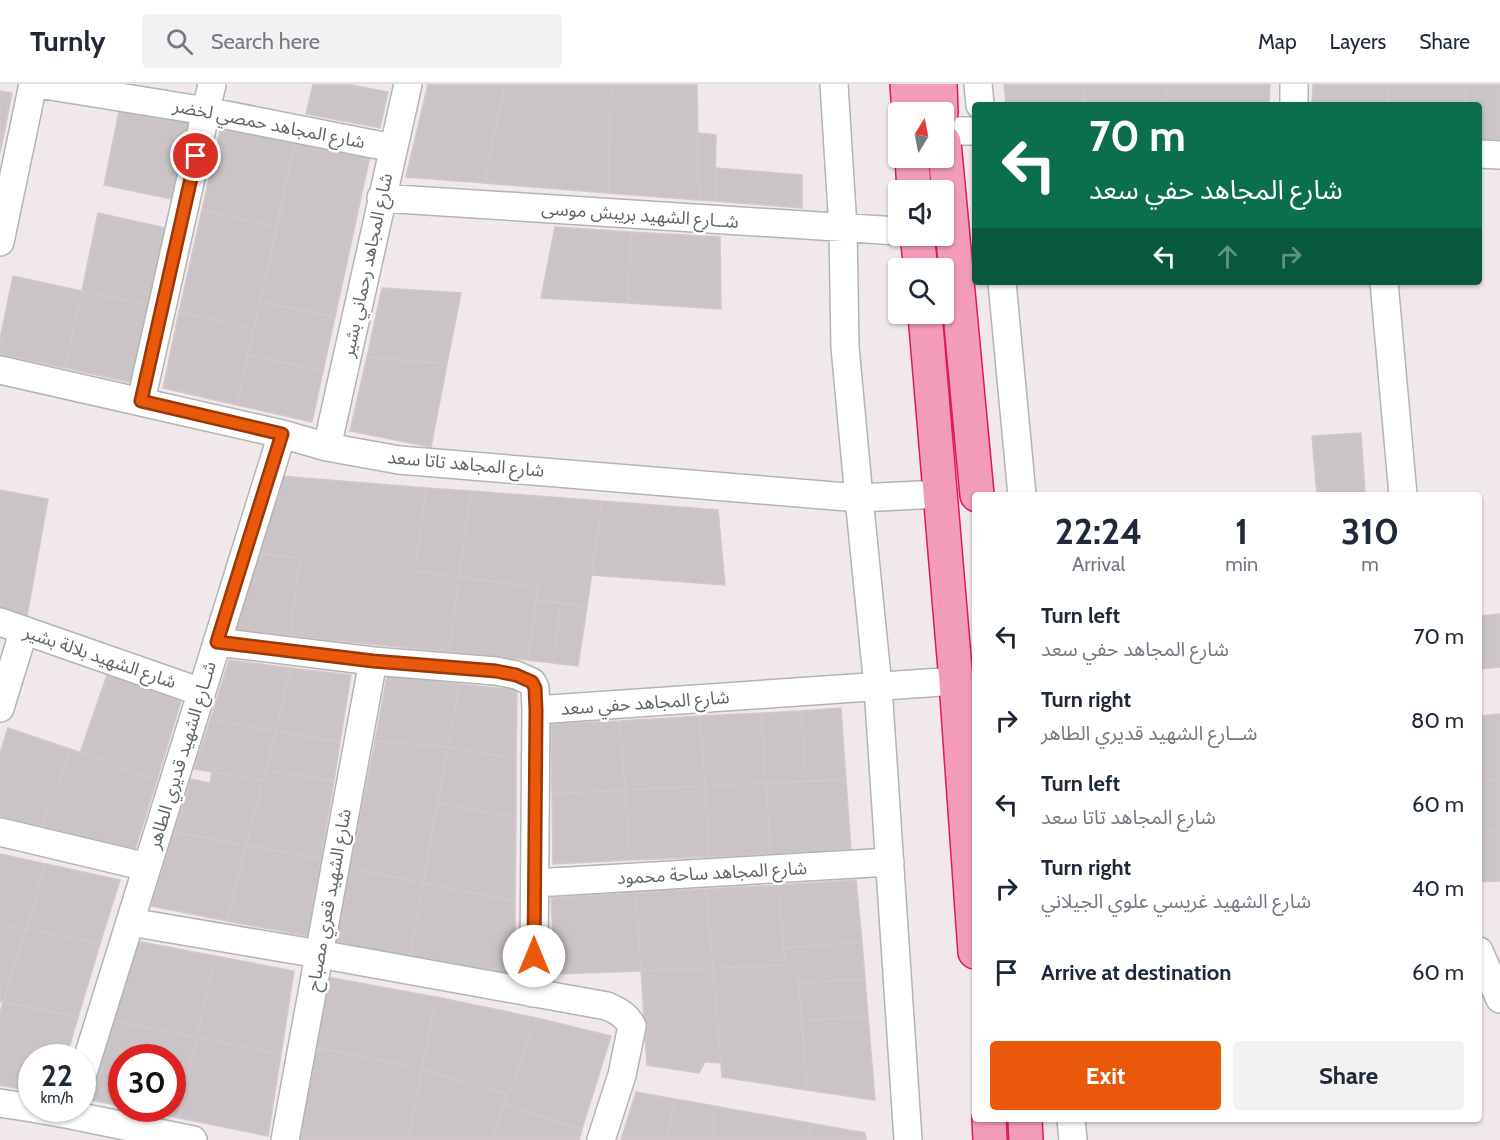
<!DOCTYPE html>
<html lang="en">
<head>
<meta charset="utf-8">
<style>
	body { margin:0; font-family:Cabin,"Noto Sans Arabic",sans-serif; background:#f2f2f3; color:#1f2937; height:100vh; display:flex; flex-direction:column; font-size:22px; white-space:nowrap }
	* { box-sizing:border-box; margin:0 }
	p { font-size:20px; color:#747a83 }
	.icon { flex:none; width:33px; height:33px; fill:none; stroke:currentColor; stroke-width:2; stroke-linecap:round; stroke-linejoin:round }
	.map { position:relative; flex:1; overflow:hidden }
	.panel { position:absolute; left:972px; top:408px; width:510px; height:630px; display:flex; flex-direction:column; background:#fff; border-radius:6px; box-shadow:0 2px 4px #0004 }
	.panel>* { flex:none }
	.hud { position:absolute; left:972px; top:18px; width:510px; height:183px; border-radius:6px; box-shadow:0 2px 4px #0004; background:#0b6e4f; color:#fff; overflow:hidden }
	.needle { width:39px; rotate:10deg }
	.controls { position:absolute; left:888px; top:18px; display:grid; gap:12px }
	.controls a { display:grid; place-items:center; width:66px; height:66px; border-radius:6px; background:#fff; box-shadow:0 2px 4px #0004; font-size:30px }
	.speed { position:absolute; left:18px; top:960px; display:flex; gap:12px; font-size:30px; font-weight:700; text-align:center }
	.speed>* { display:grid; place-content:center; width:78px; height:78px; border-radius:50%; background:#fff; box-shadow:0 2px 4px #0004; line-height:1 }
	.speed small { font-size:15px; font-weight:400 }
	.speed .limit { border:9px solid #d22; background:#fff; color:#111 }
	.pin { position:absolute; display:grid; place-items:center; width:51px; height:51px; color:#fff; margin:-26px; border:3px solid #fff; border-radius:50%; box-shadow:0 2px 6px #0007 }
	.me { position:absolute; width:66px; margin:-33px; rotate:0deg; stroke-linejoin:round; filter:drop-shadow(0 0 4px #0008) }
	.turn { display:flex; align-items:center; gap:21px; height:126px; padding:0 18px; font-size:27px }
	.turn .icon { width:78px; height:78px; stroke-width:2.5 }
	.turn b { display:block; font-size:42px; line-height:51px }
	.lanes { display:flex; align-items:center; height:57px; padding:0 18px; background:#0003; justify-content:center; gap:30px; direction:ltr }
	.lanes .off { opacity:.35 }
	.eta { display:flex; justify-content:space-evenly; align-items:center; height:102px; text-align:center }
	.eta b { font-size:36px; font-weight:800; line-height:42px }
	.button { display:flex; gap:12px; margin-top:auto; padding:12px 18px }
	.button a { flex:1; height:69px; border-radius:6px; background:#ea580c; color:#fff; font-size:24px; font-weight:800; line-height:69px; text-align:center }
	.button a+a { background:#f2f2f3; color:#1f2937 }
	ul { padding:0; list-style:none }
	li { display:flex; align-items:center; gap:18px; height:84px; padding:0 18px }
	li div { flex:1 }
	li b { display:block; font-size:22px }
	li em { font-style:normal }
	header { display:flex; align-items:center; gap:36px; box-sizing:border-box; height:84px; padding:0 30px; background:#fff; border-bottom:2px solid #e0e1e3 }
	header strong { font-size:28px }
	nav { display:flex; gap:33px; margin-inline-start:auto; font-size:21px }
	.search { width:420px; height:54px; background:#f2f2f3; display:flex; align-items:center; gap:15px; box-sizing:border-box; padding:0 21px; border-radius:6px; color:#747a83; font-size:22px }
	.map>svg:first-child { display:block }
	.building { fill:#cbc4c7; stroke:#d4c7cc; stroke-width:1.5 }
	.lines { fill:none; stroke-linecap:round; stroke-linejoin:round }
	.minor-casing { stroke:#b0b6b4; stroke-width:30 }
	.highway-casing { stroke:#e01863; stroke-width:36 }
	.minor { stroke:#fff; stroke-width:27 }
	.highway { stroke:#f39cb7; stroke-width:33 }
	.route-casing { stroke:#983908; stroke-width:15 }
	.route { stroke:#ea580c; stroke-width:10 }
	.labels { text-anchor:middle; stroke-width:5; stroke-linejoin:round; paint-order:stroke }
	.street-label { font-size:18px; fill:#5f6763; stroke:#fff }
</style>
</head>
<body>
<header>
<strong>Turnly</strong>
<div class="search"><svg class="icon" aria-label="search" viewBox="0 0 24 24"><circle cx="10" cy="10" r="6"/><path d="M15 15l6 6"/></svg>Search here</div>
<nav><a>Map</a><a>Layers</a><a>Share</a></nav>
</header>
<div class="map">
<svg width="1500" height="1056" viewBox="0 0 1500 1056">
	<rect width="100%" height="100%" fill="#f0e8ea"/>
	<!-- building -->
	<path class="building" d="M 313,0 L 347,0 L 388,8 L 380,44 L 306,30 Z
		M 428,0 L 505,0 L 484,99 L 406,93 Z
		M 505,0 L 611,0 L 608,109 L 484,99 Z
		M 611,0 L 697,0 L 699,116 L 608,109 Z
		M 1004,0 L 1084,0 L 1085,21 L 1006,21 Z
		M 1084,0 L 1165,0 L 1167,21 L 1085,21 Z
		M 1165,0 L 1270,0 L 1269,21 L 1167,21 Z
		M 1313,0 L 1388,0 L 1387,21 L 1312,21 Z
		M 1388,0 L 1466,0 L 1465,21 L 1387,21 Z
		M 1466,0 L 1500,0 L 1500,58 L 1479,57 L 1479,21 L 1465,21 Z
		M 0,7 L 12,9 L 0,69 Z
		M 120,23 L 189,38 L 172,115 L 104,101 Z
		M 221,43 L 295,58 L 277,143 L 202,126 Z
		M 697,49 L 716,51 L 715,117 L 699,116 Z
		M 295,58 L 370,72 L 335,233 L 260,218 Z
		M 716,84 L 802,91 L 802,124 L 715,117 Z
		M 202,126 L 277,143 L 254,245 L 179,228 Z
		M 98,129 L 166,144 L 150,221 L 82,207 Z
		M 555,143 L 631,148 L 628,219 L 541,214 Z
		M 631,148 L 720,153 L 721,225 L 628,219 Z
		M 13,192 L 82,207 L 65,284 L 0,270 L 0,255 Z
		M 382,204 L 461,209 L 447,280 L 367,273 Z
		M 82,207 L 150,221 L 133,299 L 65,284 Z
		M 260,218 L 335,233 L 323,287 L 248,271 Z
		M 179,228 L 254,245 L 237,321 L 163,304 Z
		M 248,271 L 323,287 L 312,338 L 237,321 Z
		M 367,273 L 447,280 L 431,363 L 350,347 Z
		M 1361,349 L 1365,409 L 1317,411 L 1312,352 Z
		M 280,392 L 426,404 L 415,487 L 459,493 L 449,568 L 290,552 L 300,474 L 257,469 Z
		M 426,404 L 471,407 L 459,493 L 415,487 Z
		M 0,406 L 48,415 L 27,532 L 0,523 Z
		M 471,407 L 602,417 L 587,523 L 536,516 L 538,504 L 459,493 Z
		M 602,417 L 718,426 L 725,501 L 592,491 Z
		M 257,469 L 300,474 L 290,552 L 234,546 Z
		M 459,493 L 538,504 L 528,576 L 449,568 Z
		M 536,516 L 561,519 L 553,579 L 528,576 Z
		M 561,519 L 587,523 L 578,582 L 553,579 Z
		M 1500,530 L 1500,583 L 1479,585 L 1479,532 Z
		M 229,576 L 290,584 L 276,647 L 210,636 Z
		M 290,584 L 351,591 L 340,658 L 276,647 Z
		M 107,591 L 181,617 L 157,696 L 80,669 Z
		M 387,592 L 459,600 L 448,663 L 375,657 Z
		M 459,600 L 517,606 L 516,675 L 448,663 Z
		M 841,624 L 846,696 L 806,697 L 801,627 Z
		M 801,627 L 806,697 L 766,699 L 761,629 Z
		M 761,629 L 766,699 L 705,702 L 700,632 Z
		M 1500,630 L 1500,695 L 1479,696 L 1479,632 Z
		M 700,632 L 705,702 L 625,706 L 620,637 Z
		M 210,636 L 276,647 L 263,697 L 194,685 Z
		M 620,637 L 625,706 L 552,710 L 551,640 Z
		M 8,644 L 70,665 L 42,744 L 0,734 L 0,669 Z
		M 276,647 L 340,658 L 334,697 L 266,686 Z
		M 375,657 L 448,663 L 423,799 L 350,784 Z
		M 448,663 L 516,675 L 516,733 L 437,719 Z
		M 70,665 L 157,696 L 135,766 L 42,744 Z
		M 266,686 L 334,697 L 321,775 L 246,761 Z
		M 212,688 L 263,697 L 246,761 L 174,748 L 191,695 L 210,699 Z
		M 1500,695 L 1500,747 L 1479,749 L 1479,696 Z
		M 846,696 L 851,767 L 771,770 L 766,699 Z
		M 766,699 L 771,770 L 709,773 L 705,702 Z
		M 705,702 L 709,773 L 630,776 L 625,706 Z
		M 625,706 L 630,776 L 553,780 L 552,710 Z
		M 437,719 L 516,733 L 515,817 L 423,799 Z
		M 1500,747 L 1500,797 L 1479,798 L 1479,749 Z
		M 174,748 L 246,761 L 227,837 L 151,822 Z
		M 246,761 L 321,775 L 308,852 L 227,837 Z
		M 0,770 L 46,780 L 26,845 L 0,840 Z
		M 46,780 L 120,796 L 100,860 L 26,845 Z
		M 350,784 L 423,799 L 410,874 L 336,860 Z
		M 856,796 L 862,858 L 784,864 L 778,801 Z
		M 423,799 L 515,817 L 515,893 L 410,874 Z
		M 778,801 L 785,881 L 713,884 L 706,805 Z
		M 706,805 L 713,884 L 641,887 L 636,808 Z
		M 636,808 L 641,887 L 555,890 L 551,814 Z
		M 0,840 L 26,845 L 3,918 L 0,918 Z
		M 26,845 L 100,860 L 78,933 L 3,918 Z
		M 137,857 L 215,872 L 197,953 L 114,937 Z
		M 862,858 L 865,895 L 798,899 L 797,881 L 785,881 L 784,864 Z
		M 215,872 L 294,887 L 281,970 L 197,953 Z
		M 785,881 L 797,881 L 807,1006 L 722,993 L 713,884 Z
		M 713,884 L 721,979 L 705,978 L 699,989 L 647,981 L 641,887 Z
		M 327,893 L 436,913 L 422,985 L 314,963 Z
		M 865,895 L 868,932 L 802,937 L 798,899 Z
		M 436,913 L 537,934 L 508,1011 L 422,985 Z
		M 3,918 L 78,933 L 66,974 L 32,974 L 32,1007 L 0,1001 L 0,929 Z
		M 868,932 L 875,1016 L 807,1006 L 802,937 Z
		M 537,934 L 611,952 L 582,1045 L 504,1021 Z
		M 114,937 L 197,953 L 179,1034 L 133,1024 L 172,1024 L 172,974 L 122,974 L 122,1022 L 90,1016 Z
		M 197,953 L 281,970 L 268,1052 L 179,1034 Z
		M 314,963 L 422,985 L 408,1056 L 297,1056 Z
		M 422,985 L 508,1011 L 491,1056 L 408,1056 Z
		M 636,1008 L 675,1015 L 667,1056 L 621,1056 Z
		M 675,1015 L 714,1022 L 714,1056 L 667,1056 Z
		M 504,1021 L 582,1045 L 579,1056 L 491,1056 Z
		M 714,1022 L 809,1039 L 810,1056 L 714,1056 Z
		M 809,1039 L 865,1049 L 866,1056 L 810,1056 Z"/>
	<g class="lines">
		<defs>
			<path id="minor" d="M 38,0 L 206,27 L 393,64
				M 834,0 L 843,144 L 845,263 L 859,414 L 878,603 L 908,1056
				M 978,0 L 980,21
				M 1294,21 L 1294,0
				M 944,47 L 975,47
				M 1479,70 L 1500,71
				M 381,114 L 898,147
				M 0,158 L 33,0
				M 1002,198 L 1022,411
				M 1384,198 L 1403,411
				M 0,286 L 282,350 L 327,363 L 399,376 L 859,414 L 940,410
				M 141,317 L 212,0
				M 327,363 L 408,0
				M 0,538 L 201,608
				M 217,558 L 373,577 L 496,587 L 516,591 L 532,598 L 535,604 L 536,626 L 956,597
				M 0,624 L 24,546
				M 0,748 L 147,783
				M 535,799 L 890,778
				M 130,838 L 319,870 L 607,922 C 618,927 626,931 632,942 L 622,991 L 601,1056
				M 1479,867 L 1500,915
				M 532,909 L 534,872 L 536,626
				M 82,992 L 282,350
				M 0,1019 L 32,1024
				M 32,1024 L 71,1031 L 193,1056
				M 1071,1035 L 1073,1056
				M 285,1056 L 373,577"/>
			<path id="highway" d="M 907,0 L 909,28
				M 940,0 L 941,28
				M 944,58 L 977,411
				M 912,74 L 914,106
				M 917,152 L 921,184
				M 925,230 L 956,597 L 975,868
				M 989,1035 L 990,1056
				M 1025,1035 L 1026,1056"/>
		</defs>
		<!-- minor casing -->
		<use href="#minor" class="minor-casing"/>
		<!-- highway casing -->
		<use href="#highway" class="highway-casing"/>
		<!-- minor -->
		<use href="#minor" class="minor"/>
		<!-- highway -->
		<use href="#highway" class="highway"/>
	</g>
	<g class="lines">
		<defs>
			<path id="route" d="M 196,72 L 141,317 L 282,350 L 217,558 L 373,577 L 496,587 L 516,591 L 532,598 L 535,604 L 536,626 L 534,872"/>
		</defs>
		<!-- route casing -->
		<use href="#route" class="route-casing"/>
		<!-- route -->
		<use href="#route" class="route"/>
	</g>
	<g class="labels">
		<!-- street labels -->
		<g class="street-label">
			<text transform="translate(269 40) rotate(11)" y="6">شارع المجاهد حمصي لخضر</text>
			<text transform="translate(640 131) rotate(4)" y="6">شــارع الشهيد بريبش موسى</text>
			<text transform="translate(367 181) rotate(-78)" y="6">شارع المجاهد رحماني بشير</text>
			<text transform="translate(466 380) rotate(5)" y="6">شارع المجاهد تاتا سعد</text>
			<text transform="translate(100 573) rotate(19)" y="6">شارع الشهيد بلالة بشير</text>
			<text transform="translate(645 619) rotate(-4)" y="6">شارع المجاهد حفي سعد</text>
			<text transform="translate(182 671) rotate(-73)" y="6">شــارع الشهيد قديري الطاهر</text>
			<text transform="translate(712 789) rotate(-3)" y="6">شارع المجاهد ساحة محمود</text>
			<text transform="translate(329 816) rotate(-80)" y="6">شارع الشهيد قعري مصباح</text>
		</g>
	</g>
</svg>
<div class="controls">
<a><svg class="needle" viewBox="-14 -14 28 28"><path d="M0-13l5 13h-10z" fill="#e53935"/><path d="M0 13l5-13h-10z" fill="#747a83"/></svg></a>
<a><svg class="icon" aria-label="sound" viewBox="0 0 24 24"><path d="M4 9h4l5-4v14l-5-4H4zM17 9q2 3 0 6"/></svg></a>
<a><svg class="icon" aria-label="search" viewBox="0 0 24 24"><circle cx="10" cy="10" r="6"/><path d="M15 15l6 6"/></svg></a>
</div>
<div class="speed"><div>22<small>km/h</small></div><div class="limit">30</div></div>
<div class="pin" style="left:196px;top:72px;background:#d93025"><svg class="icon" aria-label="arrive" viewBox="0 0 24 24"><path d="M6 21V4h12l-3 4 3 4H6"/></svg></div>
<svg class="me" style="left:534px;top:872px" viewBox="-20 -20 40 40"><circle r="19" fill="#fff"/><path d="M0-13L10 11 0 6-10 11z" fill="#ea580c"/></svg>
<div class="hud">
<div class="turn"><svg class="icon" aria-label="left" viewBox="0 0 24 24"><path d="M17 20v-9H6M10 6l-5 5 5 5"/></svg><div><b>70 m</b>شارع المجاهد حفي سعد</div></div>
<div class="lanes"><svg class="icon" aria-label="left" viewBox="0 0 24 24"><path d="M17 20v-9H6M10 6l-5 5 5 5"/></svg><svg class="icon off" aria-label="ahead" viewBox="0 0 24 24"><path d="M12 20V5M6 11l6-6 6 6"/></svg><svg class="icon off" aria-label="right" viewBox="0 0 24 24"><path d="M7 20v-9h11M14 6l5 5-5 5"/></svg></div>
</div>
<section class="panel">
<div class="eta">
<div><b>22:24</b><p>Arrival</p></div>
<div><b>1</b><p>min</p></div>
<div><b>310</b><p>m</p></div>
</div>
<ul>
<li><svg class="icon" aria-label="left" viewBox="0 0 24 24"><path d="M17 20v-9H6M10 6l-5 5 5 5"/></svg><div><b>Turn left</b><p>شارع المجاهد حفي سعد</p></div><em>70 m</em></li>
<li><svg class="icon" aria-label="right" viewBox="0 0 24 24"><path d="M7 20v-9h11M14 6l5 5-5 5"/></svg><div><b>Turn right</b><p>شــارع الشهيد قديري الطاهر</p></div><em>80 m</em></li>
<li><svg class="icon" aria-label="left" viewBox="0 0 24 24"><path d="M17 20v-9H6M10 6l-5 5 5 5"/></svg><div><b>Turn left</b><p>شارع المجاهد تاتا سعد</p></div><em>60 m</em></li>
<li><svg class="icon" aria-label="right" viewBox="0 0 24 24"><path d="M7 20v-9h11M14 6l5 5-5 5"/></svg><div><b>Turn right</b><p>شارع الشهيد غريسي علوي الجيلاني</p></div><em>40 m</em></li>
<li><svg class="icon" aria-label="arrive" viewBox="0 0 24 24"><path d="M6 21V4h12l-3 4 3 4H6"/></svg><div><b>Arrive at destination</b></div><em>60 m</em></li>
</ul>
<div class="button"><a>Exit</a><a>Share</a></div>
</section>
</div>
</body>
</html>
